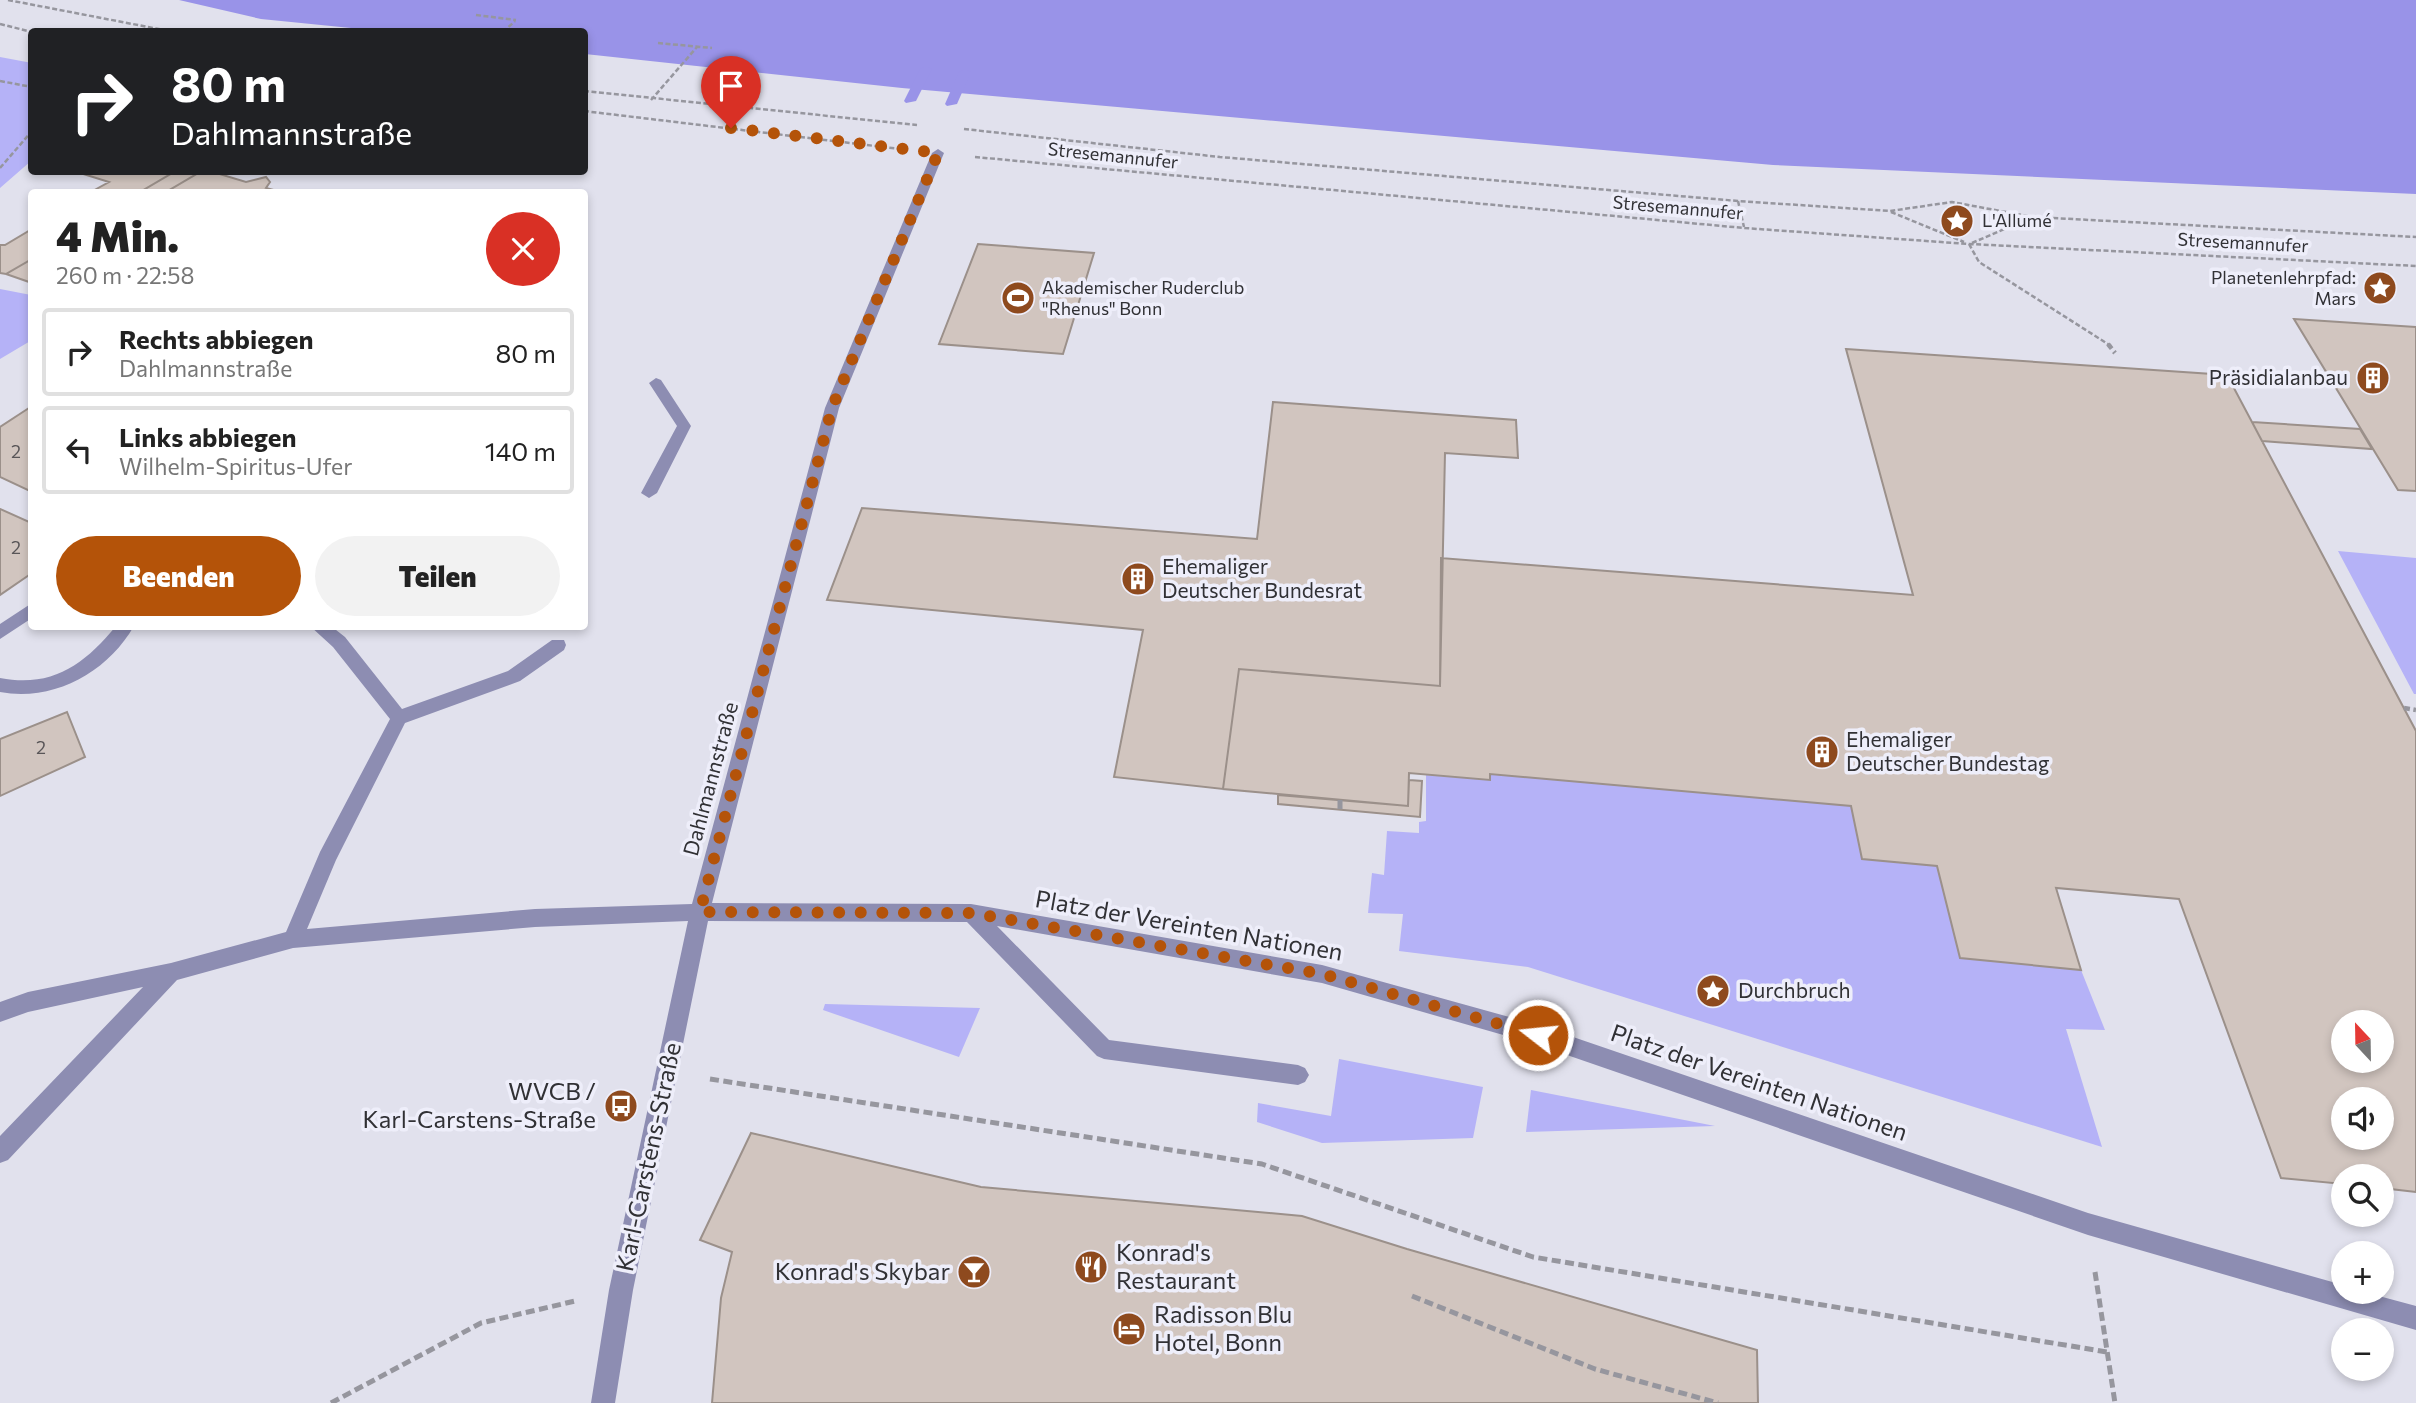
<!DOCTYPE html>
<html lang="de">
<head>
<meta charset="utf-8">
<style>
	body { margin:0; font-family:Commissioner,sans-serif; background:#f2f2f2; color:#222; height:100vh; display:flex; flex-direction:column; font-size:26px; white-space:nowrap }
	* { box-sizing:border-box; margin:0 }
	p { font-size:23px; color:#767676 }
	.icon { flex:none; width:38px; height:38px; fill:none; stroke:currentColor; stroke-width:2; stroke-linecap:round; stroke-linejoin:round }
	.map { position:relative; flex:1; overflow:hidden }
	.panel { position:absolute; left:28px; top:189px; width:560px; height:441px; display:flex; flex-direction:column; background:#fff; border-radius:7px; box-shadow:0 4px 10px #0003 }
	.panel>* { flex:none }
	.banner { position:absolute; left:28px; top:28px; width:560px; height:147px; border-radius:7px; box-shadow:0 4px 10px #0003; background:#202124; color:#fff; overflow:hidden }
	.needle { width:46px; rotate:338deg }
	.fabs { position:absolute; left:2331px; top:1010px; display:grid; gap:14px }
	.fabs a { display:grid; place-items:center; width:63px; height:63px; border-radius:50%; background:#fff; box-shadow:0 4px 10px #0003; font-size:35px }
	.pin { position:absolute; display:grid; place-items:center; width:60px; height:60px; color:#fff; margin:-72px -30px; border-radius:50% 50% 50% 0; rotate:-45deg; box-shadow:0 0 7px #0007 }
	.pin .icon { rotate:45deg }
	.me { position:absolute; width:77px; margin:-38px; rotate:286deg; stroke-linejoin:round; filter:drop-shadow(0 0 5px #0008) }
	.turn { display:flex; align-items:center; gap:24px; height:147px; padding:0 28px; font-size:32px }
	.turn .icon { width:91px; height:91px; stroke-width:2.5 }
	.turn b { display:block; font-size:49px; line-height:60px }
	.round { display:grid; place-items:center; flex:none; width:74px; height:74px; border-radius:37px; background:#f2f2f2 }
	.head { display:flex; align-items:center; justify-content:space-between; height:119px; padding:0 28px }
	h1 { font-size:42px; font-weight:800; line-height:52px }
	.button { display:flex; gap:14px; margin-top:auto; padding:14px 28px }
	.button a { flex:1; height:80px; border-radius:42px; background:#b45309; color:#fff; font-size:28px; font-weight:800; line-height:80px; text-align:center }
	.button a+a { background:#f2f2f2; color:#222 }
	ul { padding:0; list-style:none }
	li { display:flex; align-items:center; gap:21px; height:88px; margin:0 14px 10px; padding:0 14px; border:4px solid #e0e0e0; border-radius:7px }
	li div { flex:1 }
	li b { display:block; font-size:26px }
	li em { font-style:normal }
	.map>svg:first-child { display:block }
	.green { fill:#b5b2f7 }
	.water { fill:#9993e8 }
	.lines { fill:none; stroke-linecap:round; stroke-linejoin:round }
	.stream { fill:#9993e8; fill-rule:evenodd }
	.building { fill:#d1c5bf; stroke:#9b908a; stroke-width:2; fill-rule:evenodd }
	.path-far2 { stroke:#96969e; stroke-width:2.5; stroke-dasharray:5 2.5; stroke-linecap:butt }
	.path-far1 { stroke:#96969e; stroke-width:4.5; stroke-dasharray:6 3.5; stroke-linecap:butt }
	.path { stroke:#96969e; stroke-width:5; stroke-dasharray:9 4.5; stroke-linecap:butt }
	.minor { fill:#8d8db2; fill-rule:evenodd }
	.route { stroke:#b45309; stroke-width:12; stroke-dasharray:0 21.6 }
	.labels { text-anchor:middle; stroke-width:7; stroke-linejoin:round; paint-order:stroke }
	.far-street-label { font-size:18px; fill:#313135; stroke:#eeeefa }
	.far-poi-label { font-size:18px; fill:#313135; stroke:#eeeefa; text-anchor:start }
	.number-label { font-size:18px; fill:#595658 }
	.poi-label { font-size:21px; fill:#313135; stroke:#eeeefa; text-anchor:start }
	.street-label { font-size:21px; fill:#313135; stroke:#eeeefa }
	.near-street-label { font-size:24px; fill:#313135; stroke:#eeeefa }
	.near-poi-label { font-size:24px; fill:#313135; stroke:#eeeefa; text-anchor:end }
</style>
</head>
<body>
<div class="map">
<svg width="2416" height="1403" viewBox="0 0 2416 1403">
	<rect width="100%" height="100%" fill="#e1e1ed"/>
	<!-- green -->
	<path class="green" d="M 0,57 L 32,63 L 31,161 L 0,188 Z
		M 0,289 L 31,295 L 32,340 L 0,359 Z
		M 2338,551 L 2416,558 L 2416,694 L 2414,694 Z
		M 1490,774 L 1851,806 L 1862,859 L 1937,866 L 1960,958 L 2081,970 L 2105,1030 L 2066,1029 L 2102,1147 L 1528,967 L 1399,951 L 1403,914 L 1368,913 L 1372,873 L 1384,875 L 1387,831 L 1419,833 L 1419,822 L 1426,821 L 1426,775 L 1489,780 Z
		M 825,1004 L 980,1008 L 959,1057 L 823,1010 Z
		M 1339,1059 L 1483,1087 L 1473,1138 L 1322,1143 L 1257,1122 L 1258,1103 L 1331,1116 Z
		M 1531,1090 L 1715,1126 L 1526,1132 Z"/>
	<!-- water -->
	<path class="water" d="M 179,0 L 2416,0 L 2416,194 L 1773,165 L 902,88 L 585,54 L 584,32 L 381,31 L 261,19 Z"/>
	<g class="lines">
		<!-- stream -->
		<path class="stream" d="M 926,66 L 932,69 L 916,101 L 906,103 L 904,101 L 920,69 Z
			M 965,69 L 971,72 L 957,104 L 947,106 L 945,104 L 959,72 Z"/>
	</g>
	<!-- building -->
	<path class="building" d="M 77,172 L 174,172 L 140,192 L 91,192 L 109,182 Z
		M 174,172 L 200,172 L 166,192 L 140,192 Z
		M 200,172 L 213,172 L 246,182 L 266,177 L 270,182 L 266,188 L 281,192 L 166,192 Z
		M 32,229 L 32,259 L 6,274 L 0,273 L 0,245 L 5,245 Z
		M 978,244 L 1094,253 L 1063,354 L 939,344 Z
		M 32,259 L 32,283 L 6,274 Z
		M 2294,319 L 2416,327 L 2416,491 L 2398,490 Z
		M 1846,349 L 2227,375 L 2416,731 L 2416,1192 L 2382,1188 L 2382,1176 L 2343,1176 L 2343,1184 L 2281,1178 L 2179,899 L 2056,888 L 2081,970 L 1960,958 L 1937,866 L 1862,859 L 1851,806 L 1490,774 L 1490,780 L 1409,773 L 1408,806 L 1223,789 L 1239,669 L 1440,686 L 1441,558 L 1913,595 ZM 2343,1022 L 2382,1022 L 2382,1060 L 2343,1060 ZM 2343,1099 L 2382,1099 L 2382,1138 L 2343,1138 Z
		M 1273,402 L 1516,420 L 1518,458 L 1445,453 L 1440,686 L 1239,669 L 1223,789 L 1114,777 L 1143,630 L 827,600 L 862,508 L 1257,539 Z
		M 32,406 L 32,492 L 0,477 L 0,427 Z
		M 2252,422 L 2360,429 L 2372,449 L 2262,441 Z
		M 0,509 L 29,522 L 32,521 L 32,573 L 0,595 Z
		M 67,712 L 85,757 L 0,796 L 0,739 Z
		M 1409,780 L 1422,781 L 1420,817 L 1278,804 L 1278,795 L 1408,806 Z
		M 751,1133 L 981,1187 L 1302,1216 L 1407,1249 L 1757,1350 L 1758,1403 L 712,1403 L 721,1298 L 732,1252 L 700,1240 Z"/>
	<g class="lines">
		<!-- path-far2 -->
		<path class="path-far2" d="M 8,0 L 174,32
			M 476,15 L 516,20
			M 0,24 L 32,32
			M 503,32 L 515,21
			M 658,43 L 712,48
			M 0,81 L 32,87
			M 584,91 L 917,125
			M 651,100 L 697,47
			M 584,111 L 900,149
			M 964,129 L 1220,157 L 1738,201 L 1890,211 L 1952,202 L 2033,217 L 2416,237
			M 975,157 L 1744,228 L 1969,244 L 2416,266
			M 0,168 L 32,131
			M 1738,201 L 1744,227
			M 1891,212 L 1964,242
			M 1972,243 L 2032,217
			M 1969,244 L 1979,262 L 2111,346"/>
		<!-- path-far1 -->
		<path class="path-far1" d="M 2108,344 L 2115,353
			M 2404,708 L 2416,710"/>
		<!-- path -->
		<path class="path" d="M 1340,800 L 1340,809
			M 710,1079 L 1262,1164 L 1533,1257 L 2107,1352
			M 2095,1272 L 2115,1403
			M 1412,1296 L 1595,1369 L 1718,1403
			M 331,1403 L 481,1323 L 575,1301"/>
		<!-- minor -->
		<path class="minor" d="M 938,149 L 944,153 L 839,408 L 712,903 L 971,904 L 1322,965 L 1538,1025 L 2088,1213 L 2343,1285 L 2343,1292 L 2364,1292 L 2416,1306 L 2416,1330 L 2088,1235 L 1538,1045 L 1322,983 L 997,926 L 1109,1040 L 1298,1065 L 1305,1068 L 1309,1075 L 1305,1082 L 1298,1085 L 1104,1059 L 1097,1056 L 967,922 L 708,921 L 633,1290 L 615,1403 L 591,1403 L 609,1290 L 688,921 L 535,927 L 293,948 L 177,980 L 8,1160 L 0,1163 L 0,1136 L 143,987 L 28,1012 L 0,1022 L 0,1002 L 28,992 L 171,963 L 286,932 L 320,852 L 390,719 L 333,647 L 310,626 L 331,626 L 345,637 L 402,709 L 508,671 L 552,640 L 564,640 L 566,645 L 564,650 L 520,681 L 405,723 L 336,860 L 307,929 L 535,909 L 692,904 L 825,408 L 932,153 Z
			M 656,378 L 661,380 L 691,426 L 657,493 L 649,498 L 641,493 L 677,426 L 649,383 Z
			M 32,603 L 32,618 L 0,639 L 0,624 Z
			M 116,626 L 134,626 C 107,673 53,702 0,692 L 0,678 C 52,688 84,665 116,626 Z"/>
	</g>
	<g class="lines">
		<!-- route -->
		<path class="route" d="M 731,128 L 938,153 L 832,408 L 700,912 L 971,913 L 1322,974 L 1538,1035"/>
	</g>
	<!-- icons -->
	<defs>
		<symbol id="sight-disc" viewBox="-11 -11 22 22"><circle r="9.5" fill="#8e4a1e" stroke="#eeeefa"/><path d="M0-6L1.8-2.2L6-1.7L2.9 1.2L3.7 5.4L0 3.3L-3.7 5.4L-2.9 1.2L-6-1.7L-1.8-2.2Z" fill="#fff"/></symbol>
		<symbol id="stadium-disc" viewBox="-11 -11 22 22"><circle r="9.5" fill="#8e4a1e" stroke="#eeeefa"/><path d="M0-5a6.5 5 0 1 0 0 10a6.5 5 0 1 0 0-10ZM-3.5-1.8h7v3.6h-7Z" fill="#fff"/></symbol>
		<symbol id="building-disc" viewBox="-11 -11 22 22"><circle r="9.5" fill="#8e4a1e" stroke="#eeeefa"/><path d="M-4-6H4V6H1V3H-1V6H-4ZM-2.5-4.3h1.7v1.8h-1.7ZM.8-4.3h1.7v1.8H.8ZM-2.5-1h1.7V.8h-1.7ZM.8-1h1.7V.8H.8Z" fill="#fff"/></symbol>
		<symbol id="bus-disc" viewBox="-11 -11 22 22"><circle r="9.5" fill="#8e4a1e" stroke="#eeeefa"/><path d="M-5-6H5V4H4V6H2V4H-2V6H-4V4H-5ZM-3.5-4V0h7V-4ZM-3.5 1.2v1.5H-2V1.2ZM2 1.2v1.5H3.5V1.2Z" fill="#fff"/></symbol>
		<symbol id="restaurant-disc" viewBox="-11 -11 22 22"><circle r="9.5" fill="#8e4a1e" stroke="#eeeefa"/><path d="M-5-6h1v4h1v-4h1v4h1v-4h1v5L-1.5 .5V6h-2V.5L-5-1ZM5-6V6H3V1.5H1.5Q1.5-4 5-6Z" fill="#fff"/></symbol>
		<symbol id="bar-disc" viewBox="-11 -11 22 22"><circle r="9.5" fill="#8e4a1e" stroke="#eeeefa"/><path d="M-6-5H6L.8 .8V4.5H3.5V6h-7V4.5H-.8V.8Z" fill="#fff"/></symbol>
		<symbol id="hotel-disc" viewBox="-11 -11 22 22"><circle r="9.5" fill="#8e4a1e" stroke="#eeeefa"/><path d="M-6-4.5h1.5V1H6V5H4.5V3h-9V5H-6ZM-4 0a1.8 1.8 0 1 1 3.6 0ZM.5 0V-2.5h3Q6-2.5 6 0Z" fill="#fff"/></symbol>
	</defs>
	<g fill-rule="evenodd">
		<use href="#sight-disc" x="1938" y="202" width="38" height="38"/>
		<use href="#sight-disc" x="2361" y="269" width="38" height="38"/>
		<use href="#stadium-disc" x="999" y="279" width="38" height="38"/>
		<use href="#building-disc" x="2354" y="359" width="38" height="38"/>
		<use href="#building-disc" x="1119" y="560" width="38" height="38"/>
		<use href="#building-disc" x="1803" y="733" width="38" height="38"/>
		<use href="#sight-disc" x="1694" y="972" width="38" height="38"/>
		<use href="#bus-disc" x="602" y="1087" width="38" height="38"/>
		<use href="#restaurant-disc" x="1072" y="1248" width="38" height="38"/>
		<use href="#bar-disc" x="955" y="1253" width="38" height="38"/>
		<use href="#hotel-disc" x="1110" y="1310" width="38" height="38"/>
	</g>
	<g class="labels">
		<!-- far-street labels -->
		<g class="far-street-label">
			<text transform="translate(1113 156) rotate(6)" y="6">Stresemannufer</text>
			<text transform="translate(1678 208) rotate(5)" y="6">Stresemannufer</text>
			<text transform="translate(2243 243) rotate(3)" y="6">Stresemannufer</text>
		</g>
		<!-- far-poi labels -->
		<g class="far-poi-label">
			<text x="1982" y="227">L'Allumé</text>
			<text x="2356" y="284" text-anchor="end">Planetenlehrpfad:<tspan x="2356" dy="21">Mars</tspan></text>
			<text x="1042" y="294">Akademischer Ruderclub<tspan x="1042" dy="21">"Rhenus" Bonn</tspan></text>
		</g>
		<!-- number labels -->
		<g class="number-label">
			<text x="16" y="458">2</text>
			<text x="16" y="554">2</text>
			<text x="41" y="754">2</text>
		</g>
		<!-- poi labels -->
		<g class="poi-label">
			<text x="2348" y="385" text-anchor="end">Präsidialanbau</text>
			<text x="1162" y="574">Ehemaliger<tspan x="1162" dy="24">Deutscher Bundesrat</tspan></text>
			<text x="1846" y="747">Ehemaliger<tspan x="1846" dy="24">Deutscher Bundestag</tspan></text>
			<text x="1738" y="998">Durchbruch</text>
		</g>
		<!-- street labels -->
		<g class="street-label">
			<text transform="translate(711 779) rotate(-75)" y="7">Dahlmannstraße</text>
		</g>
		<!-- near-street labels -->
		<g class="near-street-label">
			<text transform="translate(1189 926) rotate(10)" y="8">Platz der Vereinten Nationen</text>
			<text transform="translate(1759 1083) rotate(19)" y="8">Platz der Vereinten Nationen</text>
			<text transform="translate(649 1157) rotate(-78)" y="8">Karl-Carstens-Straße</text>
		</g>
		<!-- near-poi labels -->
		<g class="near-poi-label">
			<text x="596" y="1100">WVCB /<tspan x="596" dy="28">Karl-Carstens-Straße</tspan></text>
			<text x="1116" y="1261" text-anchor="start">Konrad's<tspan x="1116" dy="28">Restaurant</tspan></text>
			<text x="950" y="1280">Konrad's Skybar</text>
			<text x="1154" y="1323" text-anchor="start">Radisson Blu<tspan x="1154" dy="28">Hotel, Bonn</tspan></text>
		</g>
	</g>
</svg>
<div class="fabs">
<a><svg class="needle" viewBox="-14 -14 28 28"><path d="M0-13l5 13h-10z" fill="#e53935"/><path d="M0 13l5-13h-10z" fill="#767676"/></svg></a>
<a><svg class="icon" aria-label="sound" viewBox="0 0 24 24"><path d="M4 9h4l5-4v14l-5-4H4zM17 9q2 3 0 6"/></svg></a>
<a><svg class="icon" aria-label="search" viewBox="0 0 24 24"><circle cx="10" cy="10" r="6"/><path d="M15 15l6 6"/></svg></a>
<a>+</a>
<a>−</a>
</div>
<div class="pin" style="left:731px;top:128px;background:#d93025"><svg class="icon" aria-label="arrive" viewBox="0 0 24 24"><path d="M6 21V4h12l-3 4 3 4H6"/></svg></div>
<svg class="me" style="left:1538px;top:1035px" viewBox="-20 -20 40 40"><circle r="17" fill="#b45309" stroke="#fff" stroke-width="3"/><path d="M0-11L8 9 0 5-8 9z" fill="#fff"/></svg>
<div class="banner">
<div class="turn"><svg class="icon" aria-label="right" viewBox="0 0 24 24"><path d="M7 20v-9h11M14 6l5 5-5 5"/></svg><div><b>80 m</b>Dahlmannstraße</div></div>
</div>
<section class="panel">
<div class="head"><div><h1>4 Min.</h1><p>260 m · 22:58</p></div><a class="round" style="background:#d93025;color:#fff"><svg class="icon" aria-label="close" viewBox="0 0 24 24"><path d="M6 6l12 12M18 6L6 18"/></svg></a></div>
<ul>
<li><svg class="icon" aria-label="right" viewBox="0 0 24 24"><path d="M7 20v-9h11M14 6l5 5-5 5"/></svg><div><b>Rechts abbiegen</b><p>Dahlmannstraße</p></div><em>80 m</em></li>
<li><svg class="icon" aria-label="left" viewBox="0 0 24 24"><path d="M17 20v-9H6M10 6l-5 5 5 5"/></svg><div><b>Links abbiegen</b><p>Wilhelm-Spiritus-Ufer</p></div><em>140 m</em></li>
</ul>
<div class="button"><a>Beenden</a><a>Teilen</a></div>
</section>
</div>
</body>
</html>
